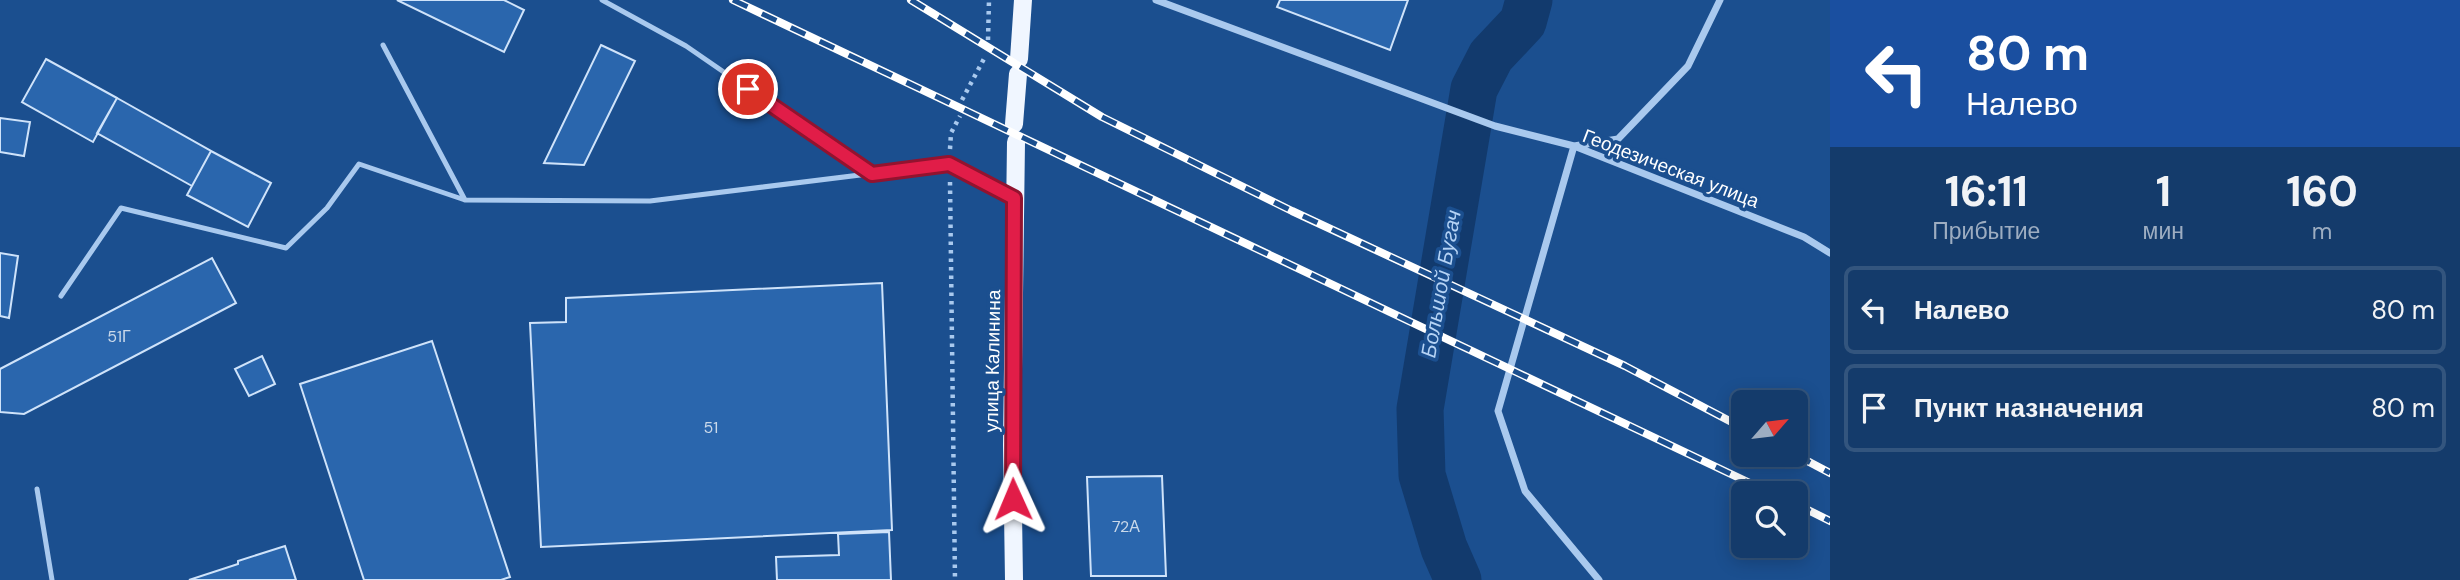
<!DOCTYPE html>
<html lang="ru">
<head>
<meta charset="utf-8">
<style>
	body { margin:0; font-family:"DM Sans",sans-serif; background:#214673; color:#f1f3f6; height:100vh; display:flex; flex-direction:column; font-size:26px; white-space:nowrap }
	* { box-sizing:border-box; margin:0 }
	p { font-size:23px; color:#9dadc1 }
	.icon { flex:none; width:38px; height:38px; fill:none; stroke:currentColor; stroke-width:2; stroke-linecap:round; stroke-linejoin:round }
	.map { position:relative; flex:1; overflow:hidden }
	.drawer { display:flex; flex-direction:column; background:#143b6b; width:630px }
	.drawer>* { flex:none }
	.banner { background:#1a4fa0; color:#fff; overflow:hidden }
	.needle { width:46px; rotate:62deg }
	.controls { position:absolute; left:1731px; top:390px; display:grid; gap:14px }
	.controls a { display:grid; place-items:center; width:77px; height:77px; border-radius:10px; background:#143b6b; box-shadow:0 4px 18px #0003,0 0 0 2px #33557e; font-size:35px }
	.pin { position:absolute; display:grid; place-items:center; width:60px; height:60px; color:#fff; margin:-30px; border:4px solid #fff; border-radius:50%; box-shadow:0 2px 7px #0007 }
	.me { position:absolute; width:77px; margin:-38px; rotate:359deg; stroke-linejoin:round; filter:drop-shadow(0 0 5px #0008) }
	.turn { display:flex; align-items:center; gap:24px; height:147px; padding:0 21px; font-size:32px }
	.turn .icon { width:91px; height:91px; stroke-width:2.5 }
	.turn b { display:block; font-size:49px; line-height:60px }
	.eta { display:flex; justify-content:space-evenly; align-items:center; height:119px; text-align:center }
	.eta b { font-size:42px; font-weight:700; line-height:49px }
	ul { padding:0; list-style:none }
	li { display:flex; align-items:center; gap:21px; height:88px; margin:0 14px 10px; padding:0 7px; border:4px solid #33557e; border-radius:10px }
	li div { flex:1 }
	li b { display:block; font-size:26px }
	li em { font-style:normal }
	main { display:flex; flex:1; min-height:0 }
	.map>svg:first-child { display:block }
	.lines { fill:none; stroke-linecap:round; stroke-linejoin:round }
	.river { stroke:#123a6d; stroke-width:47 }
	.building { fill:#2a66ad; stroke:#cfe3fa; stroke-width:2 }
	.path { stroke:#a9c9ee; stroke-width:4.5; stroke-dasharray:3.5 5; stroke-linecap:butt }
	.lane { stroke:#a9c9ee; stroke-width:5 }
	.street { stroke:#a9c9ee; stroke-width:7 }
	.primary { stroke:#f0f6ff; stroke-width:18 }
	.rail-casing { stroke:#fff; stroke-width:8 }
	.rail { stroke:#1b4f8f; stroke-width:5; stroke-dasharray:16; stroke-linecap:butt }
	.route-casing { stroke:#92132f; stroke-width:18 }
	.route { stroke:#e11d48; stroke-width:12 }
	.labels { text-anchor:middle; stroke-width:7; stroke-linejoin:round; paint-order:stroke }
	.number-label { font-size:16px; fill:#cad9ea }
	.street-label { font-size:19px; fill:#fff; stroke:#1b4f8f }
	.water-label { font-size:21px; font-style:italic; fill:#b5d3f5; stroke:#1b4f8f }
</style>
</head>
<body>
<main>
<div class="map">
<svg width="1830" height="580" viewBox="0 0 1830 580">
	<rect width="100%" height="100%" fill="#1b4f8f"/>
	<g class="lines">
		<!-- river -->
		<path class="river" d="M 1458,580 L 1444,548 L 1422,475 L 1420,409 L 1474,89 L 1491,56 L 1523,22 L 1529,0"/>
	</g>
	<!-- building -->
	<path class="building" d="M 397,0 L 504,0 L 524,10 L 504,52 Z
		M 1280,0 L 1408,0 L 1390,50 L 1277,7 Z
		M 601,45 L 635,61 L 584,165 L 544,163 Z
		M 46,59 L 117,98 L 93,142 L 22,102 Z
		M 117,98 L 211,151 L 192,186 L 97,133 Z
		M 0,118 L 30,122 L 24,156 L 0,152 Z
		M 211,151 L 271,183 L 248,227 L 187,195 Z
		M 0,253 L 18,256 L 9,318 L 0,316 Z
		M 212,258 L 236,303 L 24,414 L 0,412 L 0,369 Z
		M 882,283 L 892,530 L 541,547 L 530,323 L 566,322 L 566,298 Z
		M 432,341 L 510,577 L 501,580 L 364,580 L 300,384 Z
		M 262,356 L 275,384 L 249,396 L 235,369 Z
		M 1162,476 L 1166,576 L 1091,576 L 1087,477 Z
		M 889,532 L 891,580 L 777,580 L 776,557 L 839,555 L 838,534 Z
		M 285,546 L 296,580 L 189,580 L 238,564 L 238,561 Z"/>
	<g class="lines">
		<!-- path -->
		<path class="path" d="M 988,40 L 989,0
			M 962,100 L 986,55
			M 950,149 L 951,133 L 960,116
			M 950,182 L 955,580"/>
		<!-- lane -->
		<path class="lane" d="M 602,0 L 686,46 L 872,174
			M 383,45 L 465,200
			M 61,296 L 121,208 L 286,248 L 327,208 L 359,164 L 465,200 L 650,201 L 949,164 L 1012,197
			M 37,489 L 52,580"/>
		<!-- street -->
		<path class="street" d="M 1156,0 L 1495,126 L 1574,146 L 1804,237 L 1830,253
			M 1599,580 L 1525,491 L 1498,411 L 1574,146 L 1618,139 L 1688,66 L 1720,0"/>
		<!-- primary -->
		<path class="primary" d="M 1019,59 L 1023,0
			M 1014,124 L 1018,74
			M 1014,580 L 1012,445 L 1016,142"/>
		<defs>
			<path id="rail" d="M 733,0 L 1773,494
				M 911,0 L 1102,117 L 1292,211 L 1625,366 L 1743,428
				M 1796,455 L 1830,473
				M 1796,504 L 1830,521"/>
		</defs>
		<!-- rail casing -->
		<use href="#rail" class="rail-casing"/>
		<!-- rail -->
		<use href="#rail" class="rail"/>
	</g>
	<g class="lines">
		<defs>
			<path id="route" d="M 748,89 L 872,174 L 949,164 L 1014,198 L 1013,499"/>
		</defs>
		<!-- route casing -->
		<use href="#route" class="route-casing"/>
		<!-- route -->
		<use href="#route" class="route"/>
	</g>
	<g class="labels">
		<!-- number labels -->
		<g class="number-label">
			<text x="119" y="342">51Г</text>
			<text x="711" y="433">51</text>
			<text x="1126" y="532">72А</text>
		</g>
		<!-- street labels -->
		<g class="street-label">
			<text transform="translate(1671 168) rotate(21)" y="7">Геодезическая улица</text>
			<text transform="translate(992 361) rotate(-89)" y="7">улица Калинина</text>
		</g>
		<!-- water labels -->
		<g class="water-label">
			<text transform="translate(1441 284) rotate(-80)" y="7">Большой Бугач</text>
		</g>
	</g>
</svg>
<div class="controls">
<a><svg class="needle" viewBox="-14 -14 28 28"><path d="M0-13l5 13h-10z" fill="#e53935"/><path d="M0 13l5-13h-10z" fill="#9dadc1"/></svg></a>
<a><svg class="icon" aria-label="search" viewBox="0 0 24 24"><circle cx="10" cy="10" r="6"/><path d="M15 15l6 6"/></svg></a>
</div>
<div class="pin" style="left:748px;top:89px;background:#d93025"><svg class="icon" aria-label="arrive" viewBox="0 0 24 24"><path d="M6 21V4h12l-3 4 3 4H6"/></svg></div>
<svg class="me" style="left:1013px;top:499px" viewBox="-20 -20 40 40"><path d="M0-17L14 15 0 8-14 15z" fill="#e11d48" stroke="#fff" stroke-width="4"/></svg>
</div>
<section class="drawer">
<div class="banner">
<div class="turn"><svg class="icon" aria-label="left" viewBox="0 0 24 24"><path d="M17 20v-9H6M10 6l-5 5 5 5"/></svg><div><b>80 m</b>Налево</div></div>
</div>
<div class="eta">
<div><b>16:11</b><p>Прибытие</p></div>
<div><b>1</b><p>мин</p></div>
<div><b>160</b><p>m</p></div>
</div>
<ul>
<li><svg class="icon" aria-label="left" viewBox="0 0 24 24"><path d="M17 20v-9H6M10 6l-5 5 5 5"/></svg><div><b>Налево</b></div><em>80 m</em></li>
<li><svg class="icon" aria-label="arrive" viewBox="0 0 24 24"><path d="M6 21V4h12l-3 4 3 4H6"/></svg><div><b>Пункт назначения</b></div><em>80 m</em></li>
</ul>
</section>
</main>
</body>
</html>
